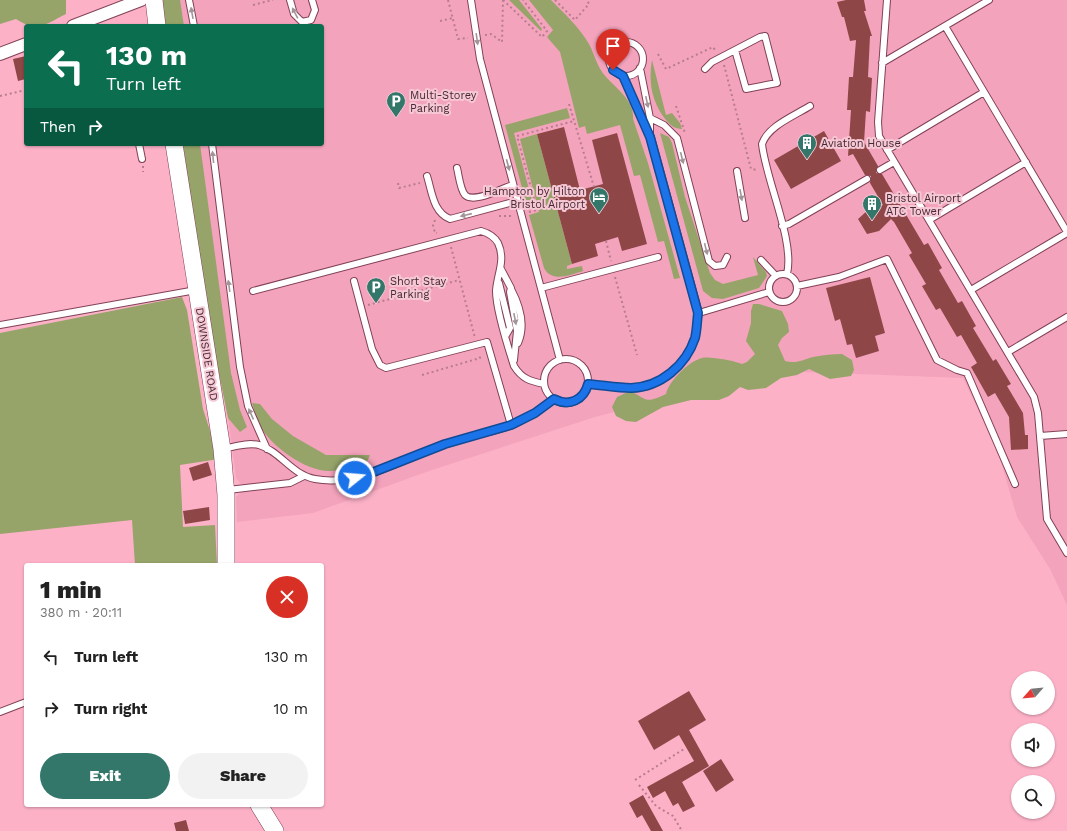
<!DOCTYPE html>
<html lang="en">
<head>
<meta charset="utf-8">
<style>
	body { margin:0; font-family:"Work Sans",sans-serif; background:#f2f2f2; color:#222; height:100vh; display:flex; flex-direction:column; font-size:15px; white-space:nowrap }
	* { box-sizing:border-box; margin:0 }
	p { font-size:13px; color:#767676 }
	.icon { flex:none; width:22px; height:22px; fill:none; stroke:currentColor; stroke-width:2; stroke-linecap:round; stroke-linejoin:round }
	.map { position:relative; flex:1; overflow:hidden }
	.panel { position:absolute; left:24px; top:563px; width:300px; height:244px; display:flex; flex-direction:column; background:#fff; border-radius:4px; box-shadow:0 1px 3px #0004 }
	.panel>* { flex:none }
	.hud { position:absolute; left:24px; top:24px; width:300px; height:122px; border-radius:4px; box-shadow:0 1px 3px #0004; background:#0b6e4f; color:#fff; overflow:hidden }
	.needle { width:26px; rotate:243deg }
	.buttons { position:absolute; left:1011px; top:671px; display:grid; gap:8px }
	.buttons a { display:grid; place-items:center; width:44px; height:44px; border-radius:50%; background:#fff; box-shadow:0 1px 3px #0004; font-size:20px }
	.pin { position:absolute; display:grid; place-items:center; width:34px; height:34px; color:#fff; margin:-41px -17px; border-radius:50% 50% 50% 0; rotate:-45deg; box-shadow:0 0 4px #0007 }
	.pin .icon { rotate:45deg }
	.me { position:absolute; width:44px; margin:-22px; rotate:73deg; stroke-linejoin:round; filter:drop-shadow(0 0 3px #0008) }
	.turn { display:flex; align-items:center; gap:14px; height:84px; padding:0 16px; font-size:18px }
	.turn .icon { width:52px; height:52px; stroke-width:2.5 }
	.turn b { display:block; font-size:28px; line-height:34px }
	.then { display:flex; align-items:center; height:38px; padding:0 16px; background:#0003; gap:8px; font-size:15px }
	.round { display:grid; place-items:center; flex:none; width:42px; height:42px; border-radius:21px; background:#f2f2f2 }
	.overview { display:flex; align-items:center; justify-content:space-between; height:68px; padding:0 16px }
	h1 { font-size:24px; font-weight:800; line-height:30px }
	.action { display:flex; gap:8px; margin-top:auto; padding:8px 16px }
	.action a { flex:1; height:46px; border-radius:24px; background:#33776b; color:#fff; font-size:16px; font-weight:800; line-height:46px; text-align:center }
	.action a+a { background:#f2f2f2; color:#222 }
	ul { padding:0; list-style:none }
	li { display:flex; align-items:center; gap:12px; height:52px; padding:0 16px }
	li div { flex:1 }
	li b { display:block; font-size:15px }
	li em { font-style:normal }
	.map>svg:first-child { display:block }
	.built { fill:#f4a3bc }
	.green { fill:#96a469 }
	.building { fill:#8f4647 }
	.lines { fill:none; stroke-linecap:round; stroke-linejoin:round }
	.lane-casing { stroke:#814156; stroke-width:8 }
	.street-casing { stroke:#814156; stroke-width:14 }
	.secondary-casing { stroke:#814156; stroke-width:18 }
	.path { stroke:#b77d8e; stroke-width:2; stroke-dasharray:2 3; stroke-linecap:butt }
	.lane { stroke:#fff; stroke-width:6 }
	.street { stroke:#fff; stroke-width:12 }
	.secondary { stroke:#fff; stroke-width:17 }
	.oneway { fill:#a29498 }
	.route-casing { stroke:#114b97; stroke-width:10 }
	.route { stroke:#1a73e8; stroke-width:7 }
	.labels { text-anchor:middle; stroke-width:4; stroke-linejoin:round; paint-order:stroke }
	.poi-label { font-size:11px; fill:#462932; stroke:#f6c8d5; text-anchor:start }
	.street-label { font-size:11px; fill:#462932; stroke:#f6c8d5 }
</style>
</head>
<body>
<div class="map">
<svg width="1067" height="831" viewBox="0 0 1067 831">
	<rect width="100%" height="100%" fill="#fcb1c7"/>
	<!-- built -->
	<path class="built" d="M 162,0 L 1067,0 L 1067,605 L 1050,569 L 1017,517 L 999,455 L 963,378 L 776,371 L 595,417 L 429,471 L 313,513 L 237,522 L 236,497 L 241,492 L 241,484 L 236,478 L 228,417 L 183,144 L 322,144 L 322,26 L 166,26 Z"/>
	<!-- green -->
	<path class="green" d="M 0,0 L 66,0 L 66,14 C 46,24 37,33 16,19 L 0,24 Z
		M 162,0 L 180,0 L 184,26 L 166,26 Z
		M 509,0 L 519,0 L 542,29 L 541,31 Z
		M 529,0 L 551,0 C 565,14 579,27 589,44 C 594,53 596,63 602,72 C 612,86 635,99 633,119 L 648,163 L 680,278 L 674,279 L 664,241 L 658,242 L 640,175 L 634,176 L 620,125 L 587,134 L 585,126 L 579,128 L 560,52 L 547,37 L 553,30 Z
		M 652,60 L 666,115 L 672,113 L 680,123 L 682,129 C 675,129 670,125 666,120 C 652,103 648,82 652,60 Z
		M 567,108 L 570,118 L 514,133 L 534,208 L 528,210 L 505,125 Z
		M 660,133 L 669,137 L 672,143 L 685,197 L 710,273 L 715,280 L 723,284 L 758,275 L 753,257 L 766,272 L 767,276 L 759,288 L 723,299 L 712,298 L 703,291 Z
		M 537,134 L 572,264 L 567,266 L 567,269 L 582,266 L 583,271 C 570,275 552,283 544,268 L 529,215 L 539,212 L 520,139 Z
		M 183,144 L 200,144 L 231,373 L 240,410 L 247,427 L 240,432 L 228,418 L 207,314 Z
		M 182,297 L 187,310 L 203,409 L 219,459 L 180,465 L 183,527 L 215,525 L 217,565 L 135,565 L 132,520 L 0,534 L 0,333 Z
		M 753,304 L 759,304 L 782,311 L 788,324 L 789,332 L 782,338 L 778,345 L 785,361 C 797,364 802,360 813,357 C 823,355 833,354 842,354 L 852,360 L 854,370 L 851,376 L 830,379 L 809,369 L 797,375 L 781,378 L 766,388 L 748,390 L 740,387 L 729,396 L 719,400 L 691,400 L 663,407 L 636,422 L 626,421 L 616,416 L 612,407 L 617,397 L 630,391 C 649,400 644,404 666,394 C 669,381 689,361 702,358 C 709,356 735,361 742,364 L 747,362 L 755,354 L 746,341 L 751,323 L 751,311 Z
		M 252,403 L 260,404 L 272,419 L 293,436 L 326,455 L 370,455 L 367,462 C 355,465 342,470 331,471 C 306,472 270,446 259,424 C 256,417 254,409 252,403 Z"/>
	<!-- building -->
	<path class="building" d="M 846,0 L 864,0 L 866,11 L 864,11 L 872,36 L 870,36 L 868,77 L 872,78 L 870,112 L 866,111 L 864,142 L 878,166 L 876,173 L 882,174 L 924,245 L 928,243 L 942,268 L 939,270 L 958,303 L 962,301 L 976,326 L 973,328 L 993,361 L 996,359 L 1011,384 L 1007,386 L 1023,413 L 1025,435 L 1028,435 L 1028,449 L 1011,450 L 1009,417 L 995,393 L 988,397 L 971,367 L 977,363 L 961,335 L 957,337 L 940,308 L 936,310 L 922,286 L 926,284 L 909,255 L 912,253 L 894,222 L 891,219 L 879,231 L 867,234 L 858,219 L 868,210 L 883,205 L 870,183 L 871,176 L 865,175 L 853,154 L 848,156 L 851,110 L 847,110 L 849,77 L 853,77 L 856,40 L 850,41 L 844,17 L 842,17 L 837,2 Z
		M 26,56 L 26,79 L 18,81 L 13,59 Z
		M 564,127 L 580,190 L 603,184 L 592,140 L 617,133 L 647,244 L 622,251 L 618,237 L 595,244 L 598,256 L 572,264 L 537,134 Z
		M 824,131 L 841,161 L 791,189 L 774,160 Z
		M 870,277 L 885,333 L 875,336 L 879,351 L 856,358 L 852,344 L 847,345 L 840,319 L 835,321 L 826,288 Z
		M 208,462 L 212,475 L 193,481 L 189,468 Z
		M 209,507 L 210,520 L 185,524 L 183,511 Z
		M 689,691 L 706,720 L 689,730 L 709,766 L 682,782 L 695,806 L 683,812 L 678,803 L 673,806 L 665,791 L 653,798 L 647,787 L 694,761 L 679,735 L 654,750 L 638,721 Z
		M 721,759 L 734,780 L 716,792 L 703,771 Z
		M 643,795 L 663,831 L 651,831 L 642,815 L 637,818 L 629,803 Z
		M 186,820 L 189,831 L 176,831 L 174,823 Z"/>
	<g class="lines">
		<defs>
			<path id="lane" d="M 189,0 L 194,26
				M 290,0 L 294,14 L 302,22 L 311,20 L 315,10 L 312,0
				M 471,0 L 480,59 L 560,360
				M 887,0 L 878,122 L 879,136 L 1034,397 L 1038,413 L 1047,519 L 1067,553
				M 945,26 L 1067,232
				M609 59a17 17 0 1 1 34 0a17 17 0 1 1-34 0Z
				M 882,63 L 989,0
				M 640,68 L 650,118 L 650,134
				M 705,69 L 712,62 L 760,37 L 765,36 L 777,83 L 746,89 L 735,50
				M 650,118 L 664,125 L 677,138 L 709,261 L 715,266 L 723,265 L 727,257
				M 139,144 L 142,159
				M 212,144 L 240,367 L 248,406 L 267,449
				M 887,150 L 984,92
				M 457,168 C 459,176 460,189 465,195 C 474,204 502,188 513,185
				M 880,170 L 894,162
				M 737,171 L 745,218
				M 427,176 C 432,192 433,212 450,219 L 517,201
				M 929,220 L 1026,162
				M 782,226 L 789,224 L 867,179
				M 761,260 L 776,276
				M 501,269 L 511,288 L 510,292 L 517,331 L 514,360
				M 787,274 C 795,241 766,181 762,144 C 768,126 794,116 810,106
				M769 288a14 14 0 1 1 28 0a14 14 0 1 1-28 0Z
				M 354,281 L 372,349 L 380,365 L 386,368 L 487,342 L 511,425
				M 499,283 L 510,328 L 506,335
				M 797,286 L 839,277 L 887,259 L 937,360 L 957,370 L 967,373 L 1015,484
				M 541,288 L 658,257
				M 511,289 C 520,306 526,325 518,343
				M 971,290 L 1067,233
				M 253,291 L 481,231 C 488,233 494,236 498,243 C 506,260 497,274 496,291 C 496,311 508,347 514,366 C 522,379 530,381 544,384
				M 699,313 L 769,292
				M 0,325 L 196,290
				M 1008,352 L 1067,317
				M544 381a22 22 0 1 1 44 0a22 22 0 1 1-44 0Z
				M 588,384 C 602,385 617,388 631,388 C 661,387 686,365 695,337 C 697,330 697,321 699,313 L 651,137 L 623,76
				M 1040,436 L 1067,434
				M 223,449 C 234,447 247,442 259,445 C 280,451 292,475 315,479 C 359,487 403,459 443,445 C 465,437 488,433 510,426 C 526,420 540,409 554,399
				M 228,490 L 290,483 L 304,476
				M 0,712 L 26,702"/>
			<path id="street" d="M 73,26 L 141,0
				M 0,54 L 26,44"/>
			<path id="secondary" d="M 154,0 L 157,26
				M 174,144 L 222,449 L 226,495 L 226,565
				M 259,805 L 275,831"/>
		</defs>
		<!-- lane casing -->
		<use href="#lane" class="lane-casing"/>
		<!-- street casing -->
		<use href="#street" class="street-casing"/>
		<!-- secondary casing -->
		<use href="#secondary" class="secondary-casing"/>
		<!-- path -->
		<path class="path" d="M 448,0 L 458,39 L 468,38
			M 503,0 L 542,37 L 547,31 L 523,0
			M 555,0 L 575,20 L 589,4 L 587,0
			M 253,5 L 273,0
			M 440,21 L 453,18
			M 485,35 L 491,34 L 502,42 L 503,0
			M 658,54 L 666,69 L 713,47 L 715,50
			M 724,65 L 751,169 L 758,170
			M 0,96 L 26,90
			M 569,104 L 594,187
			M 676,106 L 685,133
			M 143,166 L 143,172
			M 398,183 L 399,188 L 420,183
			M 529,212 L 537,210 L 517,136 L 574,121
			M 499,216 L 513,216
			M 435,220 L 433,225 L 435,233 L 437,233
			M 606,241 L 611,261
			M 451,247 L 475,338
			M 615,277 L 637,355
			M 368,305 L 459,280
			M 422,375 L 480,358 L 479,354
			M 635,780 L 684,749
			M 639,785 L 656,806 L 673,816 L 682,831"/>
		<!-- lane -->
		<use href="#lane" class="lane"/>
		<!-- street -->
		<use href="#street" class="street"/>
		<!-- secondary -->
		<use href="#secondary" class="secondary"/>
	</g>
	<!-- one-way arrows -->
	<defs><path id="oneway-solid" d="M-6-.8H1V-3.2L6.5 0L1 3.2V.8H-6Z"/></defs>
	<g class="oneway">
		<use href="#oneway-solid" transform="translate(192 13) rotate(-100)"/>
		<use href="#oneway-solid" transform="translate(295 13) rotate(-118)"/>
		<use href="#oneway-solid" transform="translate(477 39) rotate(82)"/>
		<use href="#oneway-solid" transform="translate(647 102) rotate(78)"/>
		<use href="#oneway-solid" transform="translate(213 157) rotate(-96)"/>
		<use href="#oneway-solid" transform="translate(682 158) rotate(76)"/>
		<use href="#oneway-solid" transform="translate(508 165) rotate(75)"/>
		<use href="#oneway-solid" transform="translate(741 195) rotate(80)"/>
		<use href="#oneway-solid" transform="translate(466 215) rotate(167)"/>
		<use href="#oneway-solid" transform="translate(706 249) rotate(76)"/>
		<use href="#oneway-solid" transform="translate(229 286) rotate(-98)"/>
		<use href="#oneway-solid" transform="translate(515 319) rotate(79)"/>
		<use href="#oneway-solid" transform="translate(251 414) rotate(-114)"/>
	</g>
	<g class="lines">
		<defs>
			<path id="route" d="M 355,478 L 366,475 L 445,444 L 511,425 L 535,413 L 554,399 C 569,407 584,400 588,384 C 602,385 617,388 631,388 C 661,387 686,365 695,338 C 697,330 697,321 698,313 L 650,137 L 623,76 L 613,70"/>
		</defs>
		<!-- route casing -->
		<use href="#route" class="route-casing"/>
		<!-- route -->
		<use href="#route" class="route"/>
	</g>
	<!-- icons -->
	<defs>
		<symbol id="parking-pin" viewBox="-11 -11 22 30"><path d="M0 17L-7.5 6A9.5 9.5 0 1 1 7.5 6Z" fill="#33776b" stroke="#f6c8d5"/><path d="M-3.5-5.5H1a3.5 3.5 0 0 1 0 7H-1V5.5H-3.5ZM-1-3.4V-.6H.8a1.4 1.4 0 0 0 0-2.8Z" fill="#fff"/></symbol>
		<symbol id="building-pin" viewBox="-11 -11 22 30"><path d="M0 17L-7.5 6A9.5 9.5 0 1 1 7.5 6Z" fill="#33776b" stroke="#f6c8d5"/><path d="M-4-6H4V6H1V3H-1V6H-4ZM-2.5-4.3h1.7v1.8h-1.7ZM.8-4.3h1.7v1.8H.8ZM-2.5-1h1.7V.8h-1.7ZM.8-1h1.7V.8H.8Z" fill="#fff"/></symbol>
		<symbol id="hotel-pin" viewBox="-11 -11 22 30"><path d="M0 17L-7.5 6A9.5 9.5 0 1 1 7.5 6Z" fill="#33776b" stroke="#f6c8d5"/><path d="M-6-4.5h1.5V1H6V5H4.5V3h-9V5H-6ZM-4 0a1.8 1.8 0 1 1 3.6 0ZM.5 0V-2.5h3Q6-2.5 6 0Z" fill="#fff"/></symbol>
	</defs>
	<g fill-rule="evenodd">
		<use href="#parking-pin" x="385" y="90" width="22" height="30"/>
		<use href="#building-pin" x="796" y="132" width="22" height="30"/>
		<use href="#hotel-pin" x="588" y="186" width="22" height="30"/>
		<use href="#building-pin" x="861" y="193" width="22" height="30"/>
		<use href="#parking-pin" x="365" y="276" width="22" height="30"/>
	</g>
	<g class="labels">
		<!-- poi labels -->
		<g class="poi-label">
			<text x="410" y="99">Multi-Storey<tspan x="410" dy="13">Parking</tspan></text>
			<text x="821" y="147">Aviation House</text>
			<text x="585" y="195" text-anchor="end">Hampton by Hilton<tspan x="585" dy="13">Bristol Airport</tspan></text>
			<text x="886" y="202">Bristol Airport<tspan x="886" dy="13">ATC Tower</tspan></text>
			<text x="390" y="285">Short Stay<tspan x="390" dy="13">Parking</tspan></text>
		</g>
		<!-- street labels -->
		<g class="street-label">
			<text transform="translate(207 354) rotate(81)" y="4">DOWNSIDE ROAD</text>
		</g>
	</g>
</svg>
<div class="buttons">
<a><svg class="needle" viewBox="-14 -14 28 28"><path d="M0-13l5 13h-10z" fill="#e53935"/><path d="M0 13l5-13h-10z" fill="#767676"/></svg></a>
<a><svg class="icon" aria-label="sound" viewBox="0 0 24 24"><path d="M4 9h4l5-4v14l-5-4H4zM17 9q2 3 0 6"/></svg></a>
<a><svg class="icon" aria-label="search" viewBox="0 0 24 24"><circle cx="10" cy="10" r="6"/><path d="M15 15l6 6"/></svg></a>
</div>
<div class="pin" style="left:613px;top:70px;background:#d93025"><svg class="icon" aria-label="arrive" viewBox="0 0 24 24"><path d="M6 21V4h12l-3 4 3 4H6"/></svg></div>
<svg class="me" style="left:355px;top:478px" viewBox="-20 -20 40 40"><circle r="17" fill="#1a73e8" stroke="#fff" stroke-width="3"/><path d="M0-11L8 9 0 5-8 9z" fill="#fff"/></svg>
<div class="hud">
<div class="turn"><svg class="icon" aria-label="left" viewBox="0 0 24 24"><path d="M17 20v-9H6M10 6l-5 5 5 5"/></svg><div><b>130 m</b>Turn left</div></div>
<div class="then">Then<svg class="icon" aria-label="right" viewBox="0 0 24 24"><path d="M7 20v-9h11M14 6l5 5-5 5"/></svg></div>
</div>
<section class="panel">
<div class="overview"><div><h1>1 min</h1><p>380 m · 20:11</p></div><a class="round" style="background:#d93025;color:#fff"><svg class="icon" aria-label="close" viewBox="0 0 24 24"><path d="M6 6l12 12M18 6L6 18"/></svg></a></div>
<ul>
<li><svg class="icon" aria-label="left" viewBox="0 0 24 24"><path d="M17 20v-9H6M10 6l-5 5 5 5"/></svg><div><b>Turn left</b></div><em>130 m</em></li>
<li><svg class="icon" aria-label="right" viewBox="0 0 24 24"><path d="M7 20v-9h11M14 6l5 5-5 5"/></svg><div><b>Turn right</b></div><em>10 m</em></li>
</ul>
<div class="action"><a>Exit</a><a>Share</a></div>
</section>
</div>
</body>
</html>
